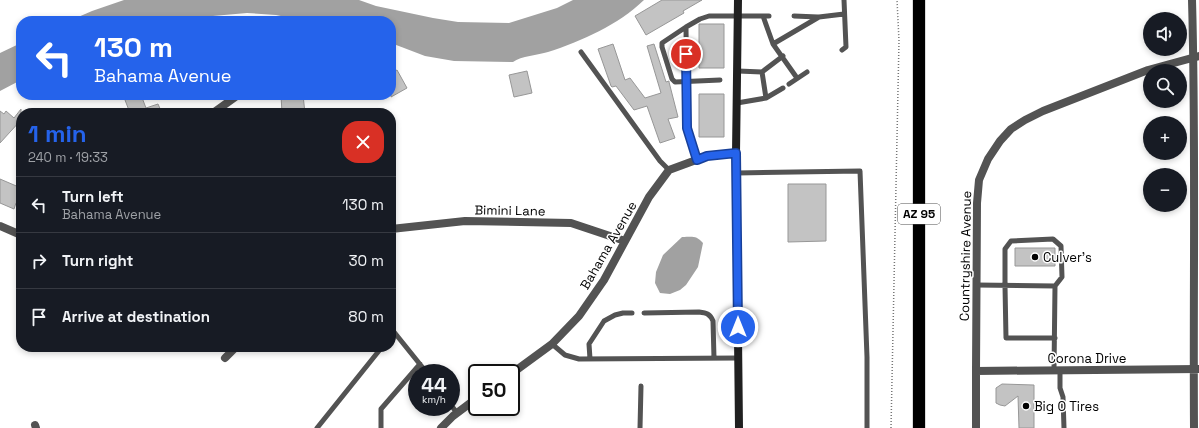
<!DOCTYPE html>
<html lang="en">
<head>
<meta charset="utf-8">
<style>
	body { margin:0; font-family:"Space Grotesk",sans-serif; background:#20242c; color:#f1f3f6; height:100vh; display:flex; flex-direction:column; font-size:15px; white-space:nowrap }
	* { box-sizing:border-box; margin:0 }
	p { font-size:13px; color:#9ea1a6 }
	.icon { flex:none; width:22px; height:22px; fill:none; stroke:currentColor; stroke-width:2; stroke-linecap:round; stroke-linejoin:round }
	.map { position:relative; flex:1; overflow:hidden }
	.side { position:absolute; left:16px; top:108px; width:380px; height:244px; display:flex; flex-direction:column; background:#171b24; border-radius:16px; box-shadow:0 2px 6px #0003 }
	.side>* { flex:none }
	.banner { position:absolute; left:16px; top:16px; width:380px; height:84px; border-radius:16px; box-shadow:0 2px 6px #0003; background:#2563eb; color:#fff; overflow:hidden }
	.controls { position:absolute; left:1143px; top:12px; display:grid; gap:8px }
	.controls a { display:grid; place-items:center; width:44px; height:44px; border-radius:50%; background:#171b24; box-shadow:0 2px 6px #0003; font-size:20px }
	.speed { position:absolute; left:408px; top:364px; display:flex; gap:8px; font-size:20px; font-weight:700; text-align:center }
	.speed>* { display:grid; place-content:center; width:52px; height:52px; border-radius:50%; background:#171b24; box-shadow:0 2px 6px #0003; line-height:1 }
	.speed small { font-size:10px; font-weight:400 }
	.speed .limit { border:2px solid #111; border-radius:6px; background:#fff; color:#111 }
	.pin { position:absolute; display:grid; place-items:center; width:34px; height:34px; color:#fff; margin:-17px; border:2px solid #fff; border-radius:50%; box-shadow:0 1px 4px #0007 }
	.me { position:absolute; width:44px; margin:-22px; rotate:0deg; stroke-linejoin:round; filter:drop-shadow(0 0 3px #0008) }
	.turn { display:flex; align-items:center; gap:14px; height:84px; padding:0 12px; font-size:18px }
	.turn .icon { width:52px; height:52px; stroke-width:2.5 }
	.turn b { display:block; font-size:28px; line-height:34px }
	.round { display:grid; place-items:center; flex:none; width:42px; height:42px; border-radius:16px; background:#20242c }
	.head { display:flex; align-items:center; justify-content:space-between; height:68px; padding:0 12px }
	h1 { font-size:24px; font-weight:700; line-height:30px; color:#2563eb }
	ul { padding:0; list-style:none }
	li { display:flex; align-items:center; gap:12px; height:56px; padding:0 12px; border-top:1px solid #363941 }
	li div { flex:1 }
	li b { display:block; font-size:15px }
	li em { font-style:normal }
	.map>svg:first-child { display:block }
	.water { fill:#a1a1a1 }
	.building { fill:#c3c3c3; stroke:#979797 }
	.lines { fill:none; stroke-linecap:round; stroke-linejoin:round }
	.highway-casing { stroke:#dbdbdb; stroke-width:14 }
	.path { stroke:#757575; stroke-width:1.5; stroke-dasharray:1 2; stroke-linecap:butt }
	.lane { stroke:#535353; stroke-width:5 }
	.street { stroke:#535353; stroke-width:8 }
	.secondary { stroke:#202020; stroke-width:8 }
	.highway { stroke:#000; stroke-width:12 }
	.route-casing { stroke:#184099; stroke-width:10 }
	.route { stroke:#2563eb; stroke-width:7 }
	.poi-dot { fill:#000; stroke:#fff; stroke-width:1.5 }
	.labels { text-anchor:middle; stroke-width:3; stroke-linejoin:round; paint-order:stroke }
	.shield { fill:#fff; stroke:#4c4c4c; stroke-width:1 }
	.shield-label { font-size:12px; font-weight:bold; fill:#000 }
	.street-label { font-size:13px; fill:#000; stroke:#fff }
	.poi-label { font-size:13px; fill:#000; stroke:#fff; text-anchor:start }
</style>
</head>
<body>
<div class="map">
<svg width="1199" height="428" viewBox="0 0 1199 428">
	<rect width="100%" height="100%" fill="#fff"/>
	<!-- water -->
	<path class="water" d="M 124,0 L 359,0 L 376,6 L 433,18 L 458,22 L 509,23 L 557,8 L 573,0 L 644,0 C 618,25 582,41 548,52 C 538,55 521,56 513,62 L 454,61 L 425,56 L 391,43 L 391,21 L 305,21 L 276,15 L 247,13 L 190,18 L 176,21 L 69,21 L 92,11 Z
		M 21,43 L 21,80 L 0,91 L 0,53 Z
		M 682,237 C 692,237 696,235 703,243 L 698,267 L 686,285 L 680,290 L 670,294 L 660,293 L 655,283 L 656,272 L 663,255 Z"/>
	<!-- building -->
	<path class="building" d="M 662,0 L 702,0 L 683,11 L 684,13 L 646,35 L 635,16 Z
		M 699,24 L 724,24 L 724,68 L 699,68 Z
		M 613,44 L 625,80 L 630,78 L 645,98 L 661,93 L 647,46 L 654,44 L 666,82 L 669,81 L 669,82 L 678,117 L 668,119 L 675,138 L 660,143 L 647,106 L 634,110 L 616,86 L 612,87 L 611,86 L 598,49 Z
		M 397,70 L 407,88 L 391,97 L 391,73 Z
		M 527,71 L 532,93 L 514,97 L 509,75 Z
		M 699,94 L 724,94 L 724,137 L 699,137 Z
		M 137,95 L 141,95 L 146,108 L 158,104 L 162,113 L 130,113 L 125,100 Z
		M 281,95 L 303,95 L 305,113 L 282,113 Z
		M 21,109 L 21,120 L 0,143 L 0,111 L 4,114 L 6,111 L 14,118 Z
		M 0,179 L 21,188 L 21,206 L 16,203 L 14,209 L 0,203 Z
		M 788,184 L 826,184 L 826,241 L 788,242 Z
		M 1015,248 L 1055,248 L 1055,266 L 1015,266 Z
		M 1002,384 L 1034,385 L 1034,428 L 1019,428 L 1018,396 L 1005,406 L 1000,405 L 996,403 L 996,388 Z"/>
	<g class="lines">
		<defs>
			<path id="highway" d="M 919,0 L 919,428"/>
		</defs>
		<!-- highway casing -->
		<use href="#highway" class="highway-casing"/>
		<!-- path -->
		<path class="path" d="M 891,428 L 899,41 L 897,0"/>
		<!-- lane -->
		<path class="lane" d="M 763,16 L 773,44 L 797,78
			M 794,16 L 818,17
			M 686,27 L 662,43 L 662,47 L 672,79 L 675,82 L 720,80
			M 773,44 L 819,17 L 844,14
			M 842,50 L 846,47 L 844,0
			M 581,52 L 660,161 L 669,170
			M 738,71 L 762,72 L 766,98
			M 762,72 L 783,56
			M 789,84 L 807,72
			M 737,103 L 766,98 L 783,88
			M 697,160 L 687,128 L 686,27 L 700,19 L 709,16 L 769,16
			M 737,173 L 860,171 L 867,357 L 867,428
			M 976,285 L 1055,286
			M 644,313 L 699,312 C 707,313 710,314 713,321 L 714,358
			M 391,336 L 394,332 L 427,373
			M 552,344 L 565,355 L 579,359 L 739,358
			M 590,359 L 589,344 L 604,321 L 615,315 L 623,313 L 632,313
			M 1054,370 L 1055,286 L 1062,277 L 1061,246 L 1053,239 L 1011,241 L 1005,249 L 1005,286 L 1006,338 L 1055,338
			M 1060,370 L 1060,388 L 1063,397 L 1064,428
			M 451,405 L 457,413
			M 317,428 L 382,347
			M 381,428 L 381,409 L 420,364
			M 640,428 L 641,386"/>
		<!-- street -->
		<path class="street" d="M 1192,0 C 1196,143 1193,285 1194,428
			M 213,113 L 238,95
			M 0,226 L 21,235
			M 391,229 L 465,221 L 571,223 L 625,241
			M 225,358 L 236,347
			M 976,371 L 1199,369
			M 511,374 L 552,344 L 579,316 L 604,280 L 649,197 L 669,170 L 707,156 L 736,153
			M 35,425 L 36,428
			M 441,428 L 453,416 L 477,398
			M 976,428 L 976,371 L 977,203 L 979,180 L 988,159 L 1000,141 L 1011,129 L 1025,120 L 1043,111 L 1148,70 L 1199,56"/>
		<!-- secondary -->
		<path class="secondary" d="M 738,0 L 736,153 L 739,428"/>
		<!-- highway -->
		<use href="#highway" class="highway"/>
	</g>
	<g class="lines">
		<defs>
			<path id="route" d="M 686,54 L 687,128 L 697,160 L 707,156 L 736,153 L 738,327"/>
		</defs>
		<!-- route casing -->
		<use href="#route" class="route-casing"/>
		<!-- route -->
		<use href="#route" class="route"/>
	</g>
	<!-- markers -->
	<g class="poi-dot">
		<circle cx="1035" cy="257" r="4"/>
		<circle cx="1026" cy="406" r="4"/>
	</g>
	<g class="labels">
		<!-- shield labels -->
		<rect class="shield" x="898" y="204" width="42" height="20" rx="3"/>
		<g class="shield-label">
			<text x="919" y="218">AZ 95</text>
		</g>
		<!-- street labels -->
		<g class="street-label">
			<text transform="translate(510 210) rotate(1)" y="5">Bimini Lane</text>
			<text transform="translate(608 245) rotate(-60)" y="5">Bahama Avenue</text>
			<text transform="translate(965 256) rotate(-89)" y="5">Countryshire Avenue</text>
			<text x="1087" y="363">Corona Drive</text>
		</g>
		<!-- poi labels -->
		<g class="poi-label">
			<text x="1043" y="262">Culver's</text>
			<text x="1034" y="411">Big O Tires</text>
		</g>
	</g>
</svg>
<div class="controls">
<a><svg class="icon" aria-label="sound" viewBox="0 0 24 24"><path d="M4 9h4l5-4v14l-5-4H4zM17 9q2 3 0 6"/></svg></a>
<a><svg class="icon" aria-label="search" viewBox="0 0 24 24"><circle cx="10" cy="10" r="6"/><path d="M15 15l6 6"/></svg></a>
<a>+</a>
<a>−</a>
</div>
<div class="speed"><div>44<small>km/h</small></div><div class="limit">50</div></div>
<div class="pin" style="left:686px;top:54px;background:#d93025"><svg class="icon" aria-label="arrive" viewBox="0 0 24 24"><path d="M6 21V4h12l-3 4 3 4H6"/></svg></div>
<svg class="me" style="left:738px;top:327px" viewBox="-20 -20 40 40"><circle r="17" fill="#2563eb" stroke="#fff" stroke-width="3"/><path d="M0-11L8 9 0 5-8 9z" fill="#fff"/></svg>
<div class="banner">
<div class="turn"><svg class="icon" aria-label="left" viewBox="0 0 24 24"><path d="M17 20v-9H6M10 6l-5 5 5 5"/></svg><div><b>130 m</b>Bahama Avenue</div></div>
</div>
<section class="side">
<div class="head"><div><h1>1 min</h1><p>240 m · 19:33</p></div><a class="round" style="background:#d93025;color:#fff"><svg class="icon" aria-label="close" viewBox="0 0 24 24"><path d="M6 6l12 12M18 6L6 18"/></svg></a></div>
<ul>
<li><svg class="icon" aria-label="left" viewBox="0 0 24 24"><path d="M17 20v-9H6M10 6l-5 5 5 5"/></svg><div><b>Turn left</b><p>Bahama Avenue</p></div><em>130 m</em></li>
<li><svg class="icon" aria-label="right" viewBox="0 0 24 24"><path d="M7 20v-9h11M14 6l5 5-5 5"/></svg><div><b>Turn right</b></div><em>30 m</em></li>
<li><svg class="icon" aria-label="arrive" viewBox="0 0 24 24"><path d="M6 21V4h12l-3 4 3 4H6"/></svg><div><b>Arrive at destination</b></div><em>80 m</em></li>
</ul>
</section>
</div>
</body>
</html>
